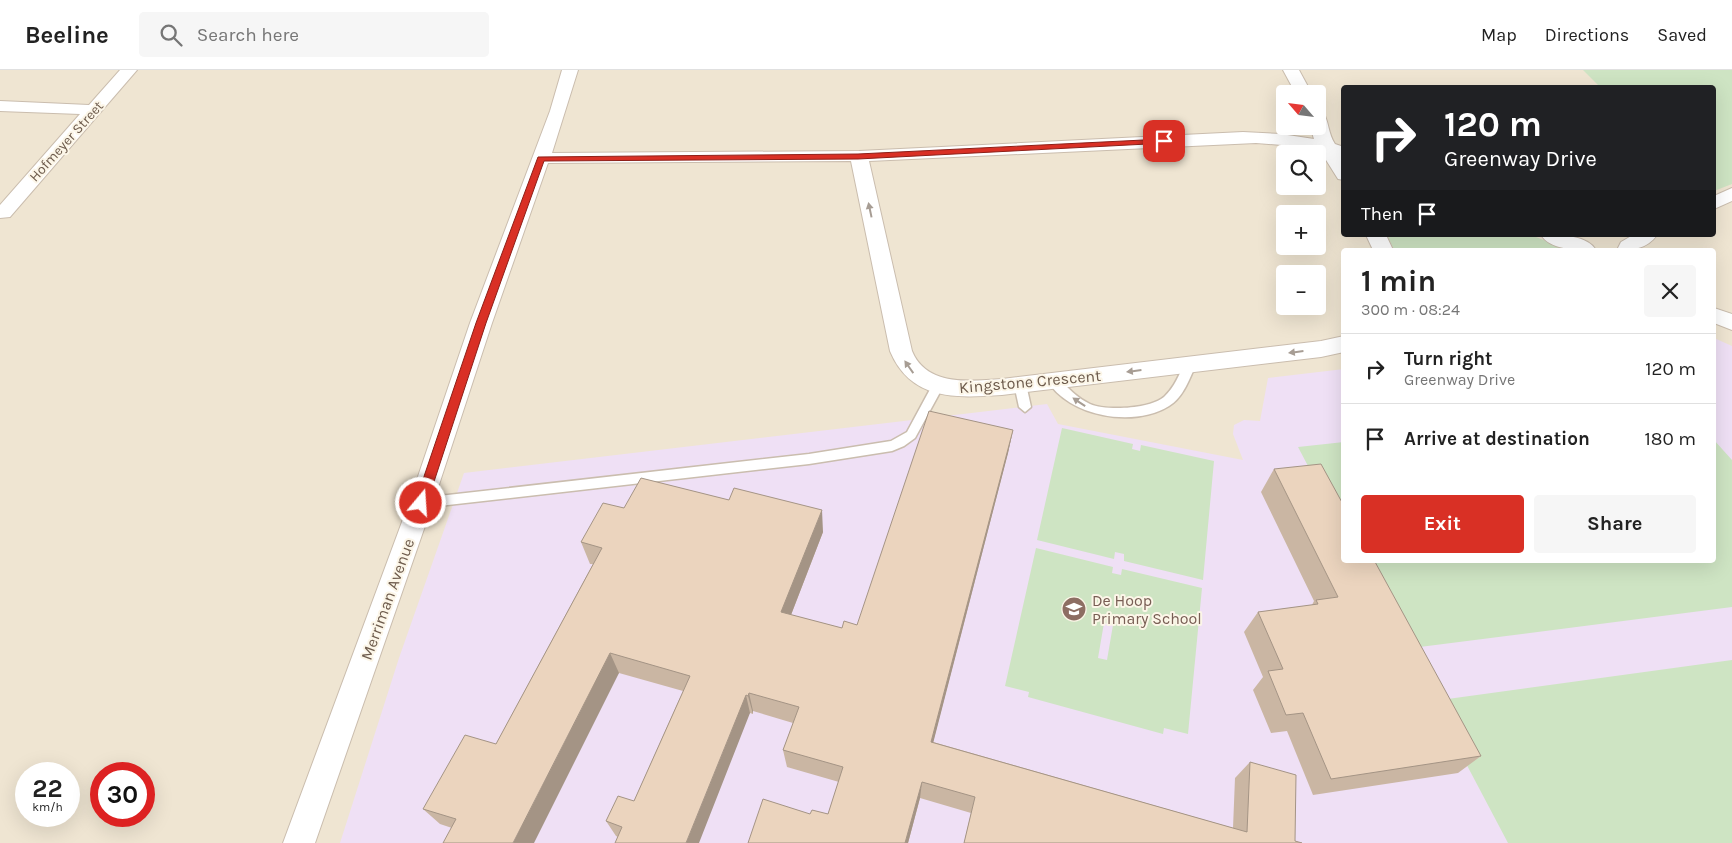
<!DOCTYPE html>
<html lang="en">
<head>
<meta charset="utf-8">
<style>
	body { margin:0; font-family:Karla,sans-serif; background:#f6f6f6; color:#222; height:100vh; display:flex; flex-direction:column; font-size:19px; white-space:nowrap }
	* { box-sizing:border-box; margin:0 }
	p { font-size:16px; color:#767676 }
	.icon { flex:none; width:28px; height:28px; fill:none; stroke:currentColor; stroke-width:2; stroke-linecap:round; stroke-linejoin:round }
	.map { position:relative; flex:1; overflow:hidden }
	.panel { position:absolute; left:1341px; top:178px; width:375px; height:315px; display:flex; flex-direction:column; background:#fff; border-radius:5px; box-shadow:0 5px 20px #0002 }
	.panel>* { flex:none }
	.hud { position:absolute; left:1341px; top:15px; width:375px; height:152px; border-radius:5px; box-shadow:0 5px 20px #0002; background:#202124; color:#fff; overflow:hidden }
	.needle { width:32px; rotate:298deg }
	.tools { position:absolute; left:1276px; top:15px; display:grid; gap:10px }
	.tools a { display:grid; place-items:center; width:50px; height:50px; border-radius:5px; background:#fff; box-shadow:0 5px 20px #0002; font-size:25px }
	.speed { position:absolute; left:15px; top:692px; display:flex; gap:10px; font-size:25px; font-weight:700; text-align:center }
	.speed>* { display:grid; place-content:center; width:65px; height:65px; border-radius:50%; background:#fff; box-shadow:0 5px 20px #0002; line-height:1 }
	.speed small { font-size:12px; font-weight:400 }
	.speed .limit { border:8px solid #d22; background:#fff; color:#111 }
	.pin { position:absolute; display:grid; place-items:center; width:42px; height:42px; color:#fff; margin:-21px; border-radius:10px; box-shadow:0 2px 8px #0006 }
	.me { position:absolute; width:55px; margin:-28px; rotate:18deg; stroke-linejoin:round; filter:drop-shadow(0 0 4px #0008) }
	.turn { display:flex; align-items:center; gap:18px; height:105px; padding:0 20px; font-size:22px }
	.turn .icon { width:65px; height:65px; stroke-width:2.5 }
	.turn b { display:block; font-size:35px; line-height:42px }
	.then { display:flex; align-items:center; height:48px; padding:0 20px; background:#0003; gap:10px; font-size:19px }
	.round { display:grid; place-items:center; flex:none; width:52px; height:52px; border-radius:5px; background:#f6f6f6 }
	.overview { display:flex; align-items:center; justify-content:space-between; height:85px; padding:0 20px }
	h1 { font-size:30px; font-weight:700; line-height:38px }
	.button { display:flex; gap:10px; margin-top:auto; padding:10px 20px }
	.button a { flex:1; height:58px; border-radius:5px; background:#d93025; color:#fff; font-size:20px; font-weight:700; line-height:58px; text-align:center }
	.button a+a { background:#f6f6f6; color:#222 }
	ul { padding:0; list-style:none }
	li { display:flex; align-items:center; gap:15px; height:70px; padding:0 20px; border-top:1px solid #e0e0e0 }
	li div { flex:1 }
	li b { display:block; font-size:19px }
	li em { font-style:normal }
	header { display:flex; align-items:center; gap:30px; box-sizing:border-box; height:70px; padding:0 25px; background:#fff; border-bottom:1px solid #e0e0e0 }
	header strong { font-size:24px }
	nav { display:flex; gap:28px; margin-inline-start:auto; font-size:18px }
	.search { width:350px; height:45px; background:#f6f6f6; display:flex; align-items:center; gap:12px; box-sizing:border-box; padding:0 18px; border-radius:5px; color:#767676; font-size:19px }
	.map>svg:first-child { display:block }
	.residential { fill:#efe5d2; fill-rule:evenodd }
	.education { fill:#efe0f5 }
	.green { fill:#cee4c3; fill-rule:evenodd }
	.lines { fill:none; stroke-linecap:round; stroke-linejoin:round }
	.service-casing { stroke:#cabdae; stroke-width:3 }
	.minor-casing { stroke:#cabdae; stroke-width:2 }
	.service { fill:#fff; fill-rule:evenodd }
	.minor { fill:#fff; fill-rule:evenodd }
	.wall { fill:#cab6a3 }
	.shaded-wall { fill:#a49485 }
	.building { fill:#ebd4be; stroke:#a49485 }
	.oneway { fill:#a79d94 }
	.route { fill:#d93025; stroke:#8d1f18 }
	.labels { text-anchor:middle; stroke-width:4; stroke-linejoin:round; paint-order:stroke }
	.far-street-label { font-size:14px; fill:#6d5b4c; stroke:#fcf6e8 }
	.street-label { font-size:16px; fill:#6d5b4c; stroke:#fcf6e8 }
	.education-label { font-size:16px; fill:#785e54; stroke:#fcf6e8; text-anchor:start }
</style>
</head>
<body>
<header>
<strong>Beeline</strong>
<div class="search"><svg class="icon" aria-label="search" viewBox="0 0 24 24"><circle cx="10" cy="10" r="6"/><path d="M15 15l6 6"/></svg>Search here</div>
<nav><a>Map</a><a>Directions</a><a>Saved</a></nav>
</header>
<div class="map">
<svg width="1732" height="773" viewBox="0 0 1732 773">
	<rect width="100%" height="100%" fill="#f9f2e3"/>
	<!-- residential -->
	<path class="residential" d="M 0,0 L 1732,0 L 1732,773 L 0,773 ZM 1344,18 L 1714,18 L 1714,165 L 1344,165 ZM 1285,24 L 1318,24 L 1318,56 L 1285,56 ZM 1285,84 L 1318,84 L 1318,116 L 1285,116 ZM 1285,144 L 1318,144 L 1318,176 L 1285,176 ZM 1344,180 L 1714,180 L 1714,490 L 1344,490 ZM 1285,204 L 1318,204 L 1318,236 L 1285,236 ZM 26,704 L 69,704 L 69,746 L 26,746 ZM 101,704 L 144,704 L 144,746 L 101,746 Z"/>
	<!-- education -->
	<path class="education" d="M 1714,268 L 1732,276 L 1732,773 L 340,773 L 399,588 L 464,403 L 1047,334 L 1058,354 L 1243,390 L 1233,364 L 1234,355 L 1244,350 L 1260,351 L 1268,308 L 1344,299 L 1344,490 L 1714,490 Z"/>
	<!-- green -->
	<path class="green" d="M 1583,0 L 1732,0 L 1732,114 L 1714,121 L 1714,18 L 1600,17 Z
		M 1387,165 L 1531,165 L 1568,180 L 1394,180 Z
		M 1062,358 L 1133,374 L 1132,379 L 1140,381 L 1141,375 L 1214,391 L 1203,510 L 1124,491 L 1124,484 L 1115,482 L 1114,489 L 1037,470 Z
		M 1714,370 L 1732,390 L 1732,537 L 1404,579 L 1358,490 L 1714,490 Z
		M 1344,372 L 1344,464 L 1298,377 Z
		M 1036,478 L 1113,497 L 1112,503 L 1121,505 L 1122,499 L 1202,518 L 1188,664 L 1164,658 L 1163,664 L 1028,627 L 1029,622 L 1005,616 ZM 1104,553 L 1113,555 L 1107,590 L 1098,588 Z
		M 1732,590 L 1732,773 L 1508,773 L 1433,631 Z"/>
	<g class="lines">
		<defs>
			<path id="service" d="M 1190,290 L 1196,294 C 1190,308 1183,328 1169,336 C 1134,358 1069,347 1047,310 L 1049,307 L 1057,307 C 1067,317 1077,328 1090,334 C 1106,341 1150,339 1164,327 C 1175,317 1179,304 1186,291 Z
				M 1020,310 L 1026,314 L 1031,337 L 1025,342 L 1019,337 L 1014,314 Z
				M 938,311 L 944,315 L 915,368 L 904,376 L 892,381 L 809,394 L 421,438 L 416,437 L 415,433 L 416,429 L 421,428 L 809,384 L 891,371 L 907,362 L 934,312 Z"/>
			<path id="minor" d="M 120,0 L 137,0 L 10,147 L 0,148 L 0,135 L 80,44 L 0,41 L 0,31 L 89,35 Z
				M 562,0 L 578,0 L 552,83 L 859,81 L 1243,62 L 1281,64 L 1314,69 L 1310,56 L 1318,56 L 1318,43 L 1324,44 C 1329,53 1328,63 1335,74 L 1344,77 L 1344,110 L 1338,109 L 1321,82 L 1294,76 L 1256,73 L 869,91 L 912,281 C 927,317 970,311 1002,309 L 1321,271 L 1344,266 L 1344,282 L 1321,287 L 1002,325 C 956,328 911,331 890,281 L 851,91 L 548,93 L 492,253 L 433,433 L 315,773 L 283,773 L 409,433 L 470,253 L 550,41 Z
				M 1283,0 L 1299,0 L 1312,24 L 1296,24 Z
				M 1732,118 L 1732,131 L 1714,139 L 1714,126 Z
				M 1366,165 L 1386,165 L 1393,180 L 1373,180 Z
				M 1541,165 C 1558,165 1586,164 1596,180 C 1579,180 1551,181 1541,165 Z
				M 1633,165 L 1657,165 C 1647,179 1633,180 1617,180 L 1621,172 Z
				M 1714,238 L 1732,244 L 1732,260 L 1714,253 Z"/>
		</defs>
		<!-- service casing -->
		<use href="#service" class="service-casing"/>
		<!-- minor casing -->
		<use href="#minor" class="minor-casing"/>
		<!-- service -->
		<use href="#service" class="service"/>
		<!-- minor -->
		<use href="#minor" class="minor"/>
	</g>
	<!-- wall -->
	<path class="wall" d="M 1013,360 L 1008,383 L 933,672 L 1233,758 L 1235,708 L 1250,692 L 1295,771 L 1302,773 L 964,773 L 971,743 L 920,728 L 908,773 L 748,773 L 810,744 L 828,744 L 839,712 L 787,697 L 783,680 L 793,653 L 753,641 L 753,644 L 750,643 L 618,767 L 616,766 L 606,751 L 634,731 L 683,621 L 619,603 L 452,758 L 440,754 L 423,739 L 496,674 L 593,494 L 590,494 L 581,472 L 624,438 L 823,462 L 791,545 L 842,558 L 857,555 Z
		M 1274,399 L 1481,686 L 1458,703 L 1313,725 L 1287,661 L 1271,663 L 1253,620 L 1263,607 L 1244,562 L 1258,542 L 1312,535 L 1314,531 L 1261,422 Z"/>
	<!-- shaded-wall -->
	<path class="shaded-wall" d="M 1013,360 L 1008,383 L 929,689 L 931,672 Z
		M 822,440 L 823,462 L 784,563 L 781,542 Z
		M 610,583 L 619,603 L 534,773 L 513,773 Z
		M 749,623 L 753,641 L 753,644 L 748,626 Z
		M 746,625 L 750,643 L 699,773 L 686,773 Z
		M 922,712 L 920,728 L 908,773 L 905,773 Z"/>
	<!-- building -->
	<path class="building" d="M 929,341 L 1013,360 L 931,672 L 1247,762 L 1250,692 L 1296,705 L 1295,771 L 1302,773 L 964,773 L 975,727 L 922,712 L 905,773 L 748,773 L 763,729 L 810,744 L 812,740 L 828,744 L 843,697 L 783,680 L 799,637 L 749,623 L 748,626 L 746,625 L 686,773 L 615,773 L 622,757 L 606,751 L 618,726 L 634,731 L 690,606 L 610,583 L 513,773 L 443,773 L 456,749 L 423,739 L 465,665 L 496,674 L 602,478 L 581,472 L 603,433 L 624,438 L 641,408 L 729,430 L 734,418 L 822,440 L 781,542 L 842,558 L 844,551 L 857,555 Z
		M 1321,394 L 1344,436 L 1344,490 L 1374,490 L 1481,686 L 1331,709 L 1303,643 L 1286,645 L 1268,601 L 1283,599 L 1258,542 L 1318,534 L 1316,530 L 1338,527 L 1274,399 Z"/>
	<!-- one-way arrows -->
	<defs><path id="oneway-solid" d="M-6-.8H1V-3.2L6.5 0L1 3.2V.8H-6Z" transform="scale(1.25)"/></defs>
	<g class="oneway">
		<use href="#oneway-solid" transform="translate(870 140) rotate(-102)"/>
		<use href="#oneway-solid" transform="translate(1296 282) rotate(173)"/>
		<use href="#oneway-solid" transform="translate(909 297) rotate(-125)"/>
		<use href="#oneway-solid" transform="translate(1134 301) rotate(173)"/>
		<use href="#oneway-solid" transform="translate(1079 332) rotate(-146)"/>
	</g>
	<!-- route -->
	<path class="route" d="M 1164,69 L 1169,71 L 1167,73 L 858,89 L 544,91 L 486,253 L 427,433 L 426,436 L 417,436 L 415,433 L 476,253 L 538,87 L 858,84 Z"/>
	<!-- icons -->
	<defs>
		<symbol id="school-disc" viewBox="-11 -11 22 22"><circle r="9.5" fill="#8d6e63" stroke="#fcf6e8"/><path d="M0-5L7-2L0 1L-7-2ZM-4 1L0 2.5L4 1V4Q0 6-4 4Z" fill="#fff"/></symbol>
	</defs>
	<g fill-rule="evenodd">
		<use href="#school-disc" x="1060" y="525" width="28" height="28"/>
	</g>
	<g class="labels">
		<!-- far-street labels -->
		<g class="far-street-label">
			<text transform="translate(66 71) rotate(-48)" y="5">Hofmeyer Street</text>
		</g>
		<!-- street labels -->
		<g class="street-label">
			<text transform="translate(1030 311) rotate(-5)" y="6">Kingstone Crescent</text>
			<text transform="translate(387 529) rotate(-70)" y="6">Merriman Avenue</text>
		</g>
		<!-- education labels -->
		<g class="education-label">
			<text x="1092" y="536">De Hoop<tspan x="1092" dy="18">Primary School</tspan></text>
		</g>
	</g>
</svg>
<div class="tools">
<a><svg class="needle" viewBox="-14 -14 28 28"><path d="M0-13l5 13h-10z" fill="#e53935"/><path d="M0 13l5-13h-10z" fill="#767676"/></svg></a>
<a><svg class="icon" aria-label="search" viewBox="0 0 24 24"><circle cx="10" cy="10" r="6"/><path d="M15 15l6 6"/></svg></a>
<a>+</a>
<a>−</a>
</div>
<div class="speed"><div>22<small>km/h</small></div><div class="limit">30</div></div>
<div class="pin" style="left:1164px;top:71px;background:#d93025"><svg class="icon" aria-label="arrive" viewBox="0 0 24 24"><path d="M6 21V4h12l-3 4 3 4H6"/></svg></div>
<svg class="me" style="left:421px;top:433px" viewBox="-20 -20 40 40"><circle r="17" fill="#d93025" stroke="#fff" stroke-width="3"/><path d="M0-11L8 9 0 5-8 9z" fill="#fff"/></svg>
<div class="hud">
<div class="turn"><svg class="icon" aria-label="right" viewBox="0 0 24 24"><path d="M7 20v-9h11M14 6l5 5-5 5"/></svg><div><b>120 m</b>Greenway Drive</div></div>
<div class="then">Then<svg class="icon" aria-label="arrive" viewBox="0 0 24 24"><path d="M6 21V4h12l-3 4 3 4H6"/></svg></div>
</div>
<section class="panel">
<div class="overview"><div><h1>1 min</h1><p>300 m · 08:24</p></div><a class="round"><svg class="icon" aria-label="close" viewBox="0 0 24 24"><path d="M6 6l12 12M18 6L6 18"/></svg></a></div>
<ul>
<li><svg class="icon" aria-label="right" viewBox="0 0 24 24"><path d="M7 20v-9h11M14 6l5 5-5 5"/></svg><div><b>Turn right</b><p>Greenway Drive</p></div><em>120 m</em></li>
<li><svg class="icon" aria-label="arrive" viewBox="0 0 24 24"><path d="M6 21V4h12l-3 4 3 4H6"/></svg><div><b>Arrive at destination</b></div><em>180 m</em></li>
</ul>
<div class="button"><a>Exit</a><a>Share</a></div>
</section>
</div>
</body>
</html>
